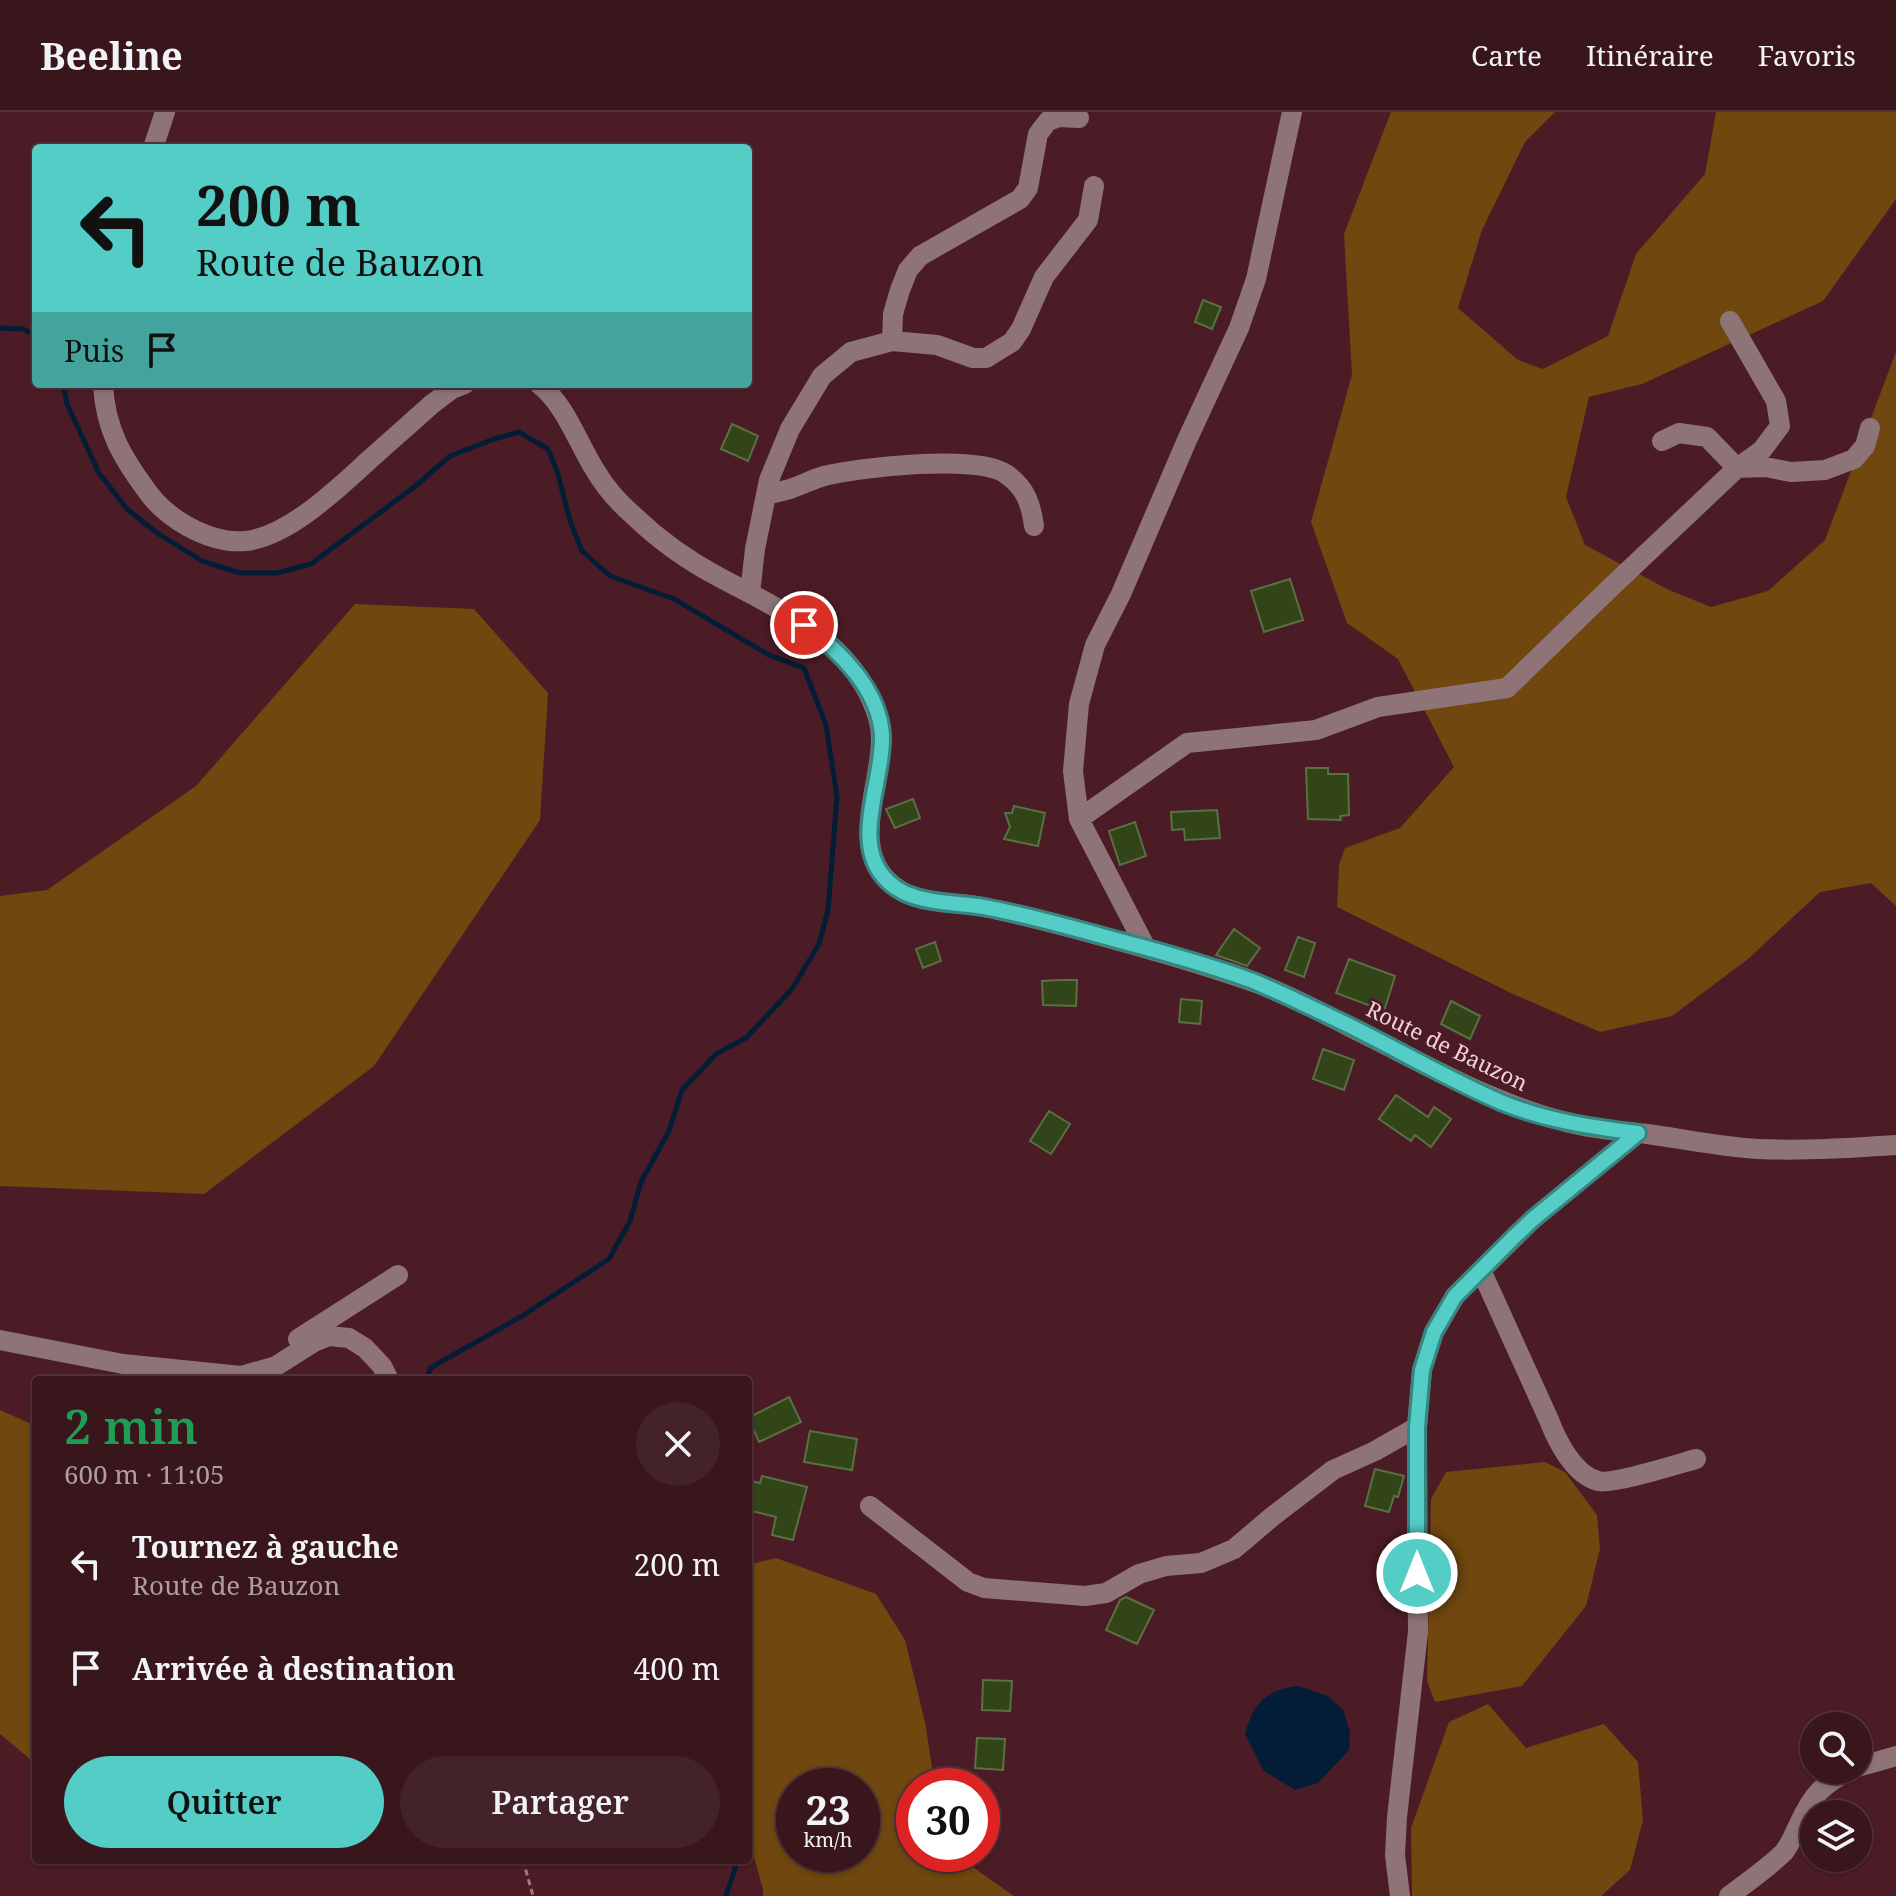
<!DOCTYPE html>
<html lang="fr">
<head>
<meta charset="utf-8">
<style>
	body { margin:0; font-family:"Noto Serif",serif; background:#442229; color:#f1f3f6; height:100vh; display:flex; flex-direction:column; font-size:30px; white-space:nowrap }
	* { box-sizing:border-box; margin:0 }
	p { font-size:26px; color:#ab9fa3 }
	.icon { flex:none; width:44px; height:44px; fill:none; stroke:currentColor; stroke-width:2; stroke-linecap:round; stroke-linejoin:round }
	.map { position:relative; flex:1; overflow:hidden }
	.side { position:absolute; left:32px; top:1264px; width:720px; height:488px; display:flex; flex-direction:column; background:#39151c; border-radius:8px; box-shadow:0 2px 6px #0004,0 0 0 2px #53343b }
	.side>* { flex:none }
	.banner { position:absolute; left:32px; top:32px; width:720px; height:244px; border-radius:8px; box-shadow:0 2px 6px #0004,0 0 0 2px #53343b; background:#54cdc6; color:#111; overflow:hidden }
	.tools { position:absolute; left:1800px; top:1600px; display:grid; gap:16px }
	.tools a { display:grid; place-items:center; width:72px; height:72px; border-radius:50%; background:#39151c; box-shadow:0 2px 6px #0004,0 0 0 2px #53343b; font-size:40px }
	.speed { position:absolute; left:776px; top:1656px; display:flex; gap:16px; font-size:40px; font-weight:700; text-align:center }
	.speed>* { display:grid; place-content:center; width:104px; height:104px; border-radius:50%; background:#39151c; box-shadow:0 2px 6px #0004,0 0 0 2px #53343b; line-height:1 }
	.speed small { font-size:20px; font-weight:400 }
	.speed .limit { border:12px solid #d22; background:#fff; color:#111 }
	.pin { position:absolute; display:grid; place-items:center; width:68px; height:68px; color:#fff; margin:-34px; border:4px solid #fff; border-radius:50%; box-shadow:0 2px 8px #0007 }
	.me { position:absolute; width:88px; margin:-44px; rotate:0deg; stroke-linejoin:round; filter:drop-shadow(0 0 6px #0008) }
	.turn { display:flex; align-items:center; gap:28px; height:168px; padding:0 32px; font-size:36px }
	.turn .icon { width:104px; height:104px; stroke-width:2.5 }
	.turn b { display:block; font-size:56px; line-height:68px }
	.then { display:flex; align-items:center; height:76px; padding:0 32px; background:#0003; gap:16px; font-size:30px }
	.round { display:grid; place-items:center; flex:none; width:84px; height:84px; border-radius:42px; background:#442229 }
	.summary { display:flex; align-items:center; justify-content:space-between; height:136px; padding:0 32px }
	h1 { font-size:48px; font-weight:600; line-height:60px; color:#1e9e55 }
	.cta { display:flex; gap:16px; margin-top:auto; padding:16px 32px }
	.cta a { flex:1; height:92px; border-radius:48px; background:#54cdc6; color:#111; font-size:32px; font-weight:600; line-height:92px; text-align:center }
	.cta a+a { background:#442229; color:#f1f3f6 }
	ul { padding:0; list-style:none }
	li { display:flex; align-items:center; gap:24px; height:104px; padding:0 32px }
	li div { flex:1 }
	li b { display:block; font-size:30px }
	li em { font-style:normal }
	header { display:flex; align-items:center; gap:48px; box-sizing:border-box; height:112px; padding:0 40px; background:#39151c; border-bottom:2px solid #53343b }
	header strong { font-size:38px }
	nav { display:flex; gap:44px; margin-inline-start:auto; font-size:28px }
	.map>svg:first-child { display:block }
	.green { fill:#6f470f; fill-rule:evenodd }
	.water { fill:#031d36 }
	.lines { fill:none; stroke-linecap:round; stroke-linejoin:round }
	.stream { stroke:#031d36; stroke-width:5 }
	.building { fill:#314519; stroke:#5a7043; stroke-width:2 }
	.path { stroke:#a17980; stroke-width:3; stroke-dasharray:6 4; stroke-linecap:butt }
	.minor { stroke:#8e7477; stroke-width:20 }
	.route-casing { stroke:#378581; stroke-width:20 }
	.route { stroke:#54cdc6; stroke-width:14 }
	.labels { text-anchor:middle; stroke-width:6; stroke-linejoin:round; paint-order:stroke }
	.street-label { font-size:22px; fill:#f2d2d6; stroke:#4c1c26 }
</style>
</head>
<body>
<header>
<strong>Beeline</strong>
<nav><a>Carte</a><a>Itinéraire</a><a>Favoris</a></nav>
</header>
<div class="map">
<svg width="1896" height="1784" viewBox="0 0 1896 1784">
	<rect width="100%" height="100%" fill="#4c1c26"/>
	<!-- green -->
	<path class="green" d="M 1391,0 L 1555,0 L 1525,30 L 1482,118 L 1458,196 L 1518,248 L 1543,257 L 1608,224 L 1636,142 L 1705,62 L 1716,0 L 1896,0 L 1896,87 L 1823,189 L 1642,272 L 1589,285 L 1566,385 L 1585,433 L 1669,478 L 1711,495 L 1768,479 L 1825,428 L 1896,240 L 1896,794 L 1871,771 L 1820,780 L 1748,847 L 1672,904 L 1600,920 L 1513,882 L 1337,795 L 1339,753 L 1345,736 L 1400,716 L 1454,655 L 1398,547 L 1347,511 L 1311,410 L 1352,263 L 1344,122 Z
		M 355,492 L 474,497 L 548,581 L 540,708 L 374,954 L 204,1082 L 0,1074 L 0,784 L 47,778 L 196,674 Z
		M 0,1298 L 36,1314 L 36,1652 L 0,1622 Z
		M 1545,1350 L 1565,1360 L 1597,1403 L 1600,1437 L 1586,1494 L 1522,1574 L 1435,1590 L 1427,1569 L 1431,1387 L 1446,1360 Z
		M 776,1446 L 876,1482 L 905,1528 L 925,1610 L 935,1674 L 914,1674 L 914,1742 L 954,1742 L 1014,1784 L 763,1784 L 763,1777 L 748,1724 L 748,1453 ZM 862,1674 L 862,1742 L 794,1742 L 794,1674 Z
		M 1488,1592 L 1526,1636 L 1604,1612 L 1638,1650 L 1643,1708 L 1630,1758 L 1601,1784 L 1412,1784 L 1411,1716 L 1449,1610 Z"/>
	<!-- water -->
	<path class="water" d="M 1298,1574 L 1328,1584 L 1343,1598 L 1350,1620 L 1349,1638 L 1318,1671 L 1295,1678 L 1264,1659 L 1245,1622 C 1253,1592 1265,1578 1298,1574 Z"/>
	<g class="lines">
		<!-- stream -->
		<path class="stream" d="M 0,216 L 23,217 L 36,224
			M 63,272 L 67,292 L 99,361 L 127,397 L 157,421 L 202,449 L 240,461 L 277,461 L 311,452 L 418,372 L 450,344 L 494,327 L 519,320 L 548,337 L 558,362 L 570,409 L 582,439 L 610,464 L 674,487 L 769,543 L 804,556 L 826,613 L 837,685 L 828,798 L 819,832 L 792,877 L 746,926 L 716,942 L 682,978 L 669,1019 L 641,1070 L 630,1109 L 609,1147 L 522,1204 L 430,1256 L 428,1268
			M 726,1784 L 738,1748"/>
	</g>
	<!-- building -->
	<path class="building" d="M 1203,188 L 1221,195 L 1212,217 L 1195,210 Z
		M 732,312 L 758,324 L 748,349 L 721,337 Z
		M 1290,467 L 1303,508 L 1264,520 L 1251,479 Z
		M 1306,656 L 1328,656 L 1328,662 L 1348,662 L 1349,703 L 1340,704 L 1341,708 L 1308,707 Z
		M 913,687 L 920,706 L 895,716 L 886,697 Z
		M 1014,694 L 1045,701 L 1038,734 L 1004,727 L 1010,715 L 1005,701 L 1012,701 Z
		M 1217,698 L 1220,726 L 1185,728 L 1184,717 L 1172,718 L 1171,700 Z
		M 1135,710 L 1146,744 L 1120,753 L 1109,719 Z
		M 1234,817 L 1260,836 L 1247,854 L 1216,843 Z
		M 1298,825 L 1315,831 L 1304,865 L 1285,858 Z
		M 935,830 L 941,849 L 923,856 L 916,837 Z
		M 1349,847 L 1395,864 L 1384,899 L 1336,881 Z
		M 1060,868 L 1077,868 L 1076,894 L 1043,893 L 1042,869 Z
		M 1181,887 L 1202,889 L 1200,912 L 1179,910 Z
		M 1451,889 L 1480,904 L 1470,927 L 1441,912 Z
		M 1323,937 L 1354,948 L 1344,978 L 1313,967 Z
		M 1396,983 L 1428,1005 L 1434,995 L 1451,1007 L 1431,1035 L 1415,1023 L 1411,1029 L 1379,1007 Z
		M 1049,999 L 1070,1012 L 1051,1042 L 1030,1029 Z
		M 789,1285 L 801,1310 L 759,1330 L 748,1306 Z
		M 810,1319 L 857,1327 L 852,1358 L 804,1350 Z
		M 1375,1357 L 1404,1364 L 1398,1385 L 1394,1384 L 1389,1400 L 1365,1394 Z
		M 762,1364 L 807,1375 L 793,1428 L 772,1423 L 776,1405 L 748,1398 L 748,1368 L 760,1371 Z
		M 1126,1485 L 1154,1498 L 1137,1532 L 1106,1518 L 1120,1488 Z
		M 983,1568 L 1012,1569 L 1010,1599 L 982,1598 Z
		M 977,1626 L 1005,1627 L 1003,1658 L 975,1656 Z"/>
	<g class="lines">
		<!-- path -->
		<path class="path" d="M 523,1748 L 533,1784"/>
		<!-- minor -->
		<path class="minor" d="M 153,36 L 165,0
			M 892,229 L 893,202 L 900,178 L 908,158 L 920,144 L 1020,87 L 1028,76 L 1038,22 L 1048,9 L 1059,5 L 1079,6
			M 103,272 C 105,318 123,347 150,383 C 160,396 173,406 187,414 C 205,424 226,431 246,429 C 289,424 337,377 368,349 C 389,330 411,311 432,292 L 452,277 L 465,272
			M 539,272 C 565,292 578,331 595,358 C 605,375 619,391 634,404 C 659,428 687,448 717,464 C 774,495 832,518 866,577 C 874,592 881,609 881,626 C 882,670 851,730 886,767 C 894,775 904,782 915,785 C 936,792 961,790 983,795 C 1036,805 1089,821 1141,835 C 1177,845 1213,856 1248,868 C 1283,880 1317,898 1350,915 C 1426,952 1496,995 1579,1013 C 1601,1018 1625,1019 1647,1022 C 1684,1027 1721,1035 1758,1037 C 1804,1039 1850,1036 1896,1033
			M 1662,329 L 1679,321 L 1707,325 L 1737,356 L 1765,355 L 1791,360 L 1825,358 L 1854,347 L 1865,334 L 1870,316
			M 766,383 C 774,381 782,379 790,377 C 802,373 813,367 824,364 C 860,355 977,342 1006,362 C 1026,376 1031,392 1034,414
			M 750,481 L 755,437 L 769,368 L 790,317 L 822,264 L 851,240 L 892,229 L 937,233 L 973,246 L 986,246 L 1012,230 L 1021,217 L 1044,165 L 1088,108 L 1094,74
			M 1079,707 L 1187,631 L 1316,618 L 1378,595 L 1507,576 L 1609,477 L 1737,356 L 1762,338 L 1780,314 L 1776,289 L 1730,209
			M 1146,836 L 1079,707 L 1073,659 L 1079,592 L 1095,533 L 1121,482 L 1187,328 L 1239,216 L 1256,167 L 1292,0
			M 1481,1158 L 1549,1308 C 1557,1329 1574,1363 1598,1369 C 1612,1373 1678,1352 1696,1347
			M 298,1227 L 398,1163
			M 0,1228 L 123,1252 L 241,1264 L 276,1254 L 314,1230 L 329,1224 L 349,1226 L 365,1236 L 382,1254 L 389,1268
			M 870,1394 L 968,1470 L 984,1476 L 1085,1484 L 1106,1481 L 1139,1462 L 1166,1454 L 1201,1451 L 1234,1437 L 1273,1404 L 1333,1358 L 1375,1339 L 1417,1315
			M 1858,1655 L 1896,1644
			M 1400,1784 L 1395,1743 L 1397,1705 L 1418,1520 L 1417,1315 L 1422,1258 L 1434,1220 L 1455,1184 L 1533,1107 L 1638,1021
			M 1729,1784 C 1747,1770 1768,1756 1784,1740 C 1791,1731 1794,1722 1799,1712 C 1813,1682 1821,1674 1850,1658"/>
	</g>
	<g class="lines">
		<defs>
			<path id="route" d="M 804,513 C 839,538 879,577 882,623 C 884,667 852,727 883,764 C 890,773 902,781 913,784 C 935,792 961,791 984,795 C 1038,805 1090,821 1143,835 C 1179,845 1218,856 1253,869 C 1284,882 1316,898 1346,912 C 1399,938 1449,968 1503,991 C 1548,1009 1591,1015 1638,1021 L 1533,1107 L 1515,1124 L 1455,1184 L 1434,1220 L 1422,1258 L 1417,1315 L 1417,1461"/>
		</defs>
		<!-- route casing -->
		<use href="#route" class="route-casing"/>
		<!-- route -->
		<use href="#route" class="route"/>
	</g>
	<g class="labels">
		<!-- street labels -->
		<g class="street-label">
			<text transform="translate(1447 934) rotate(26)" y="8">Route de Bauzon</text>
		</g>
	</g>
</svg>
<div class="tools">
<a><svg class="icon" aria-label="search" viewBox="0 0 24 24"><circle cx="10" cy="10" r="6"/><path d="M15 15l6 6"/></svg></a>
<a><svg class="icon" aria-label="layers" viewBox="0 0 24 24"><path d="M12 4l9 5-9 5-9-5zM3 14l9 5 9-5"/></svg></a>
</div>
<div class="speed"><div>23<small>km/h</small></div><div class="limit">30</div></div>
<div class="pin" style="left:804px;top:513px;background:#d93025"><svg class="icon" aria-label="arrive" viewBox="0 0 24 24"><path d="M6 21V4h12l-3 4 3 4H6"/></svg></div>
<svg class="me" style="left:1417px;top:1461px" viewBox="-20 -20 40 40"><circle r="17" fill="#54cdc6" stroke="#fff" stroke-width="3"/><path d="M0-11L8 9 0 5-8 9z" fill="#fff"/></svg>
<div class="banner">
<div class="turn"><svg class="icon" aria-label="left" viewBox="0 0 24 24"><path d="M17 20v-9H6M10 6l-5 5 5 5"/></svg><div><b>200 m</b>Route de Bauzon</div></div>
<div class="then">Puis<svg class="icon" aria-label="arrive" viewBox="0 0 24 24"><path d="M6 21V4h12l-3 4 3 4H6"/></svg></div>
</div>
<section class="side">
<div class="summary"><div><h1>2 min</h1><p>600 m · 11:05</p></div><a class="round"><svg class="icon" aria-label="close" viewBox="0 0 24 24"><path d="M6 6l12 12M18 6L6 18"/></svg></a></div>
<ul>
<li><svg class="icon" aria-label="left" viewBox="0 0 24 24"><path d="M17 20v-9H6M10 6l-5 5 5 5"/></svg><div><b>Tournez à gauche</b><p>Route de Bauzon</p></div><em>200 m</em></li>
<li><svg class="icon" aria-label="arrive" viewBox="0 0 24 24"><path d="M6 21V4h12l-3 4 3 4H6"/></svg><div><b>Arrivée à destination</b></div><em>400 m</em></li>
</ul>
<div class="cta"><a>Quitter</a><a>Partager</a></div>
</section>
</div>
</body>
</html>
